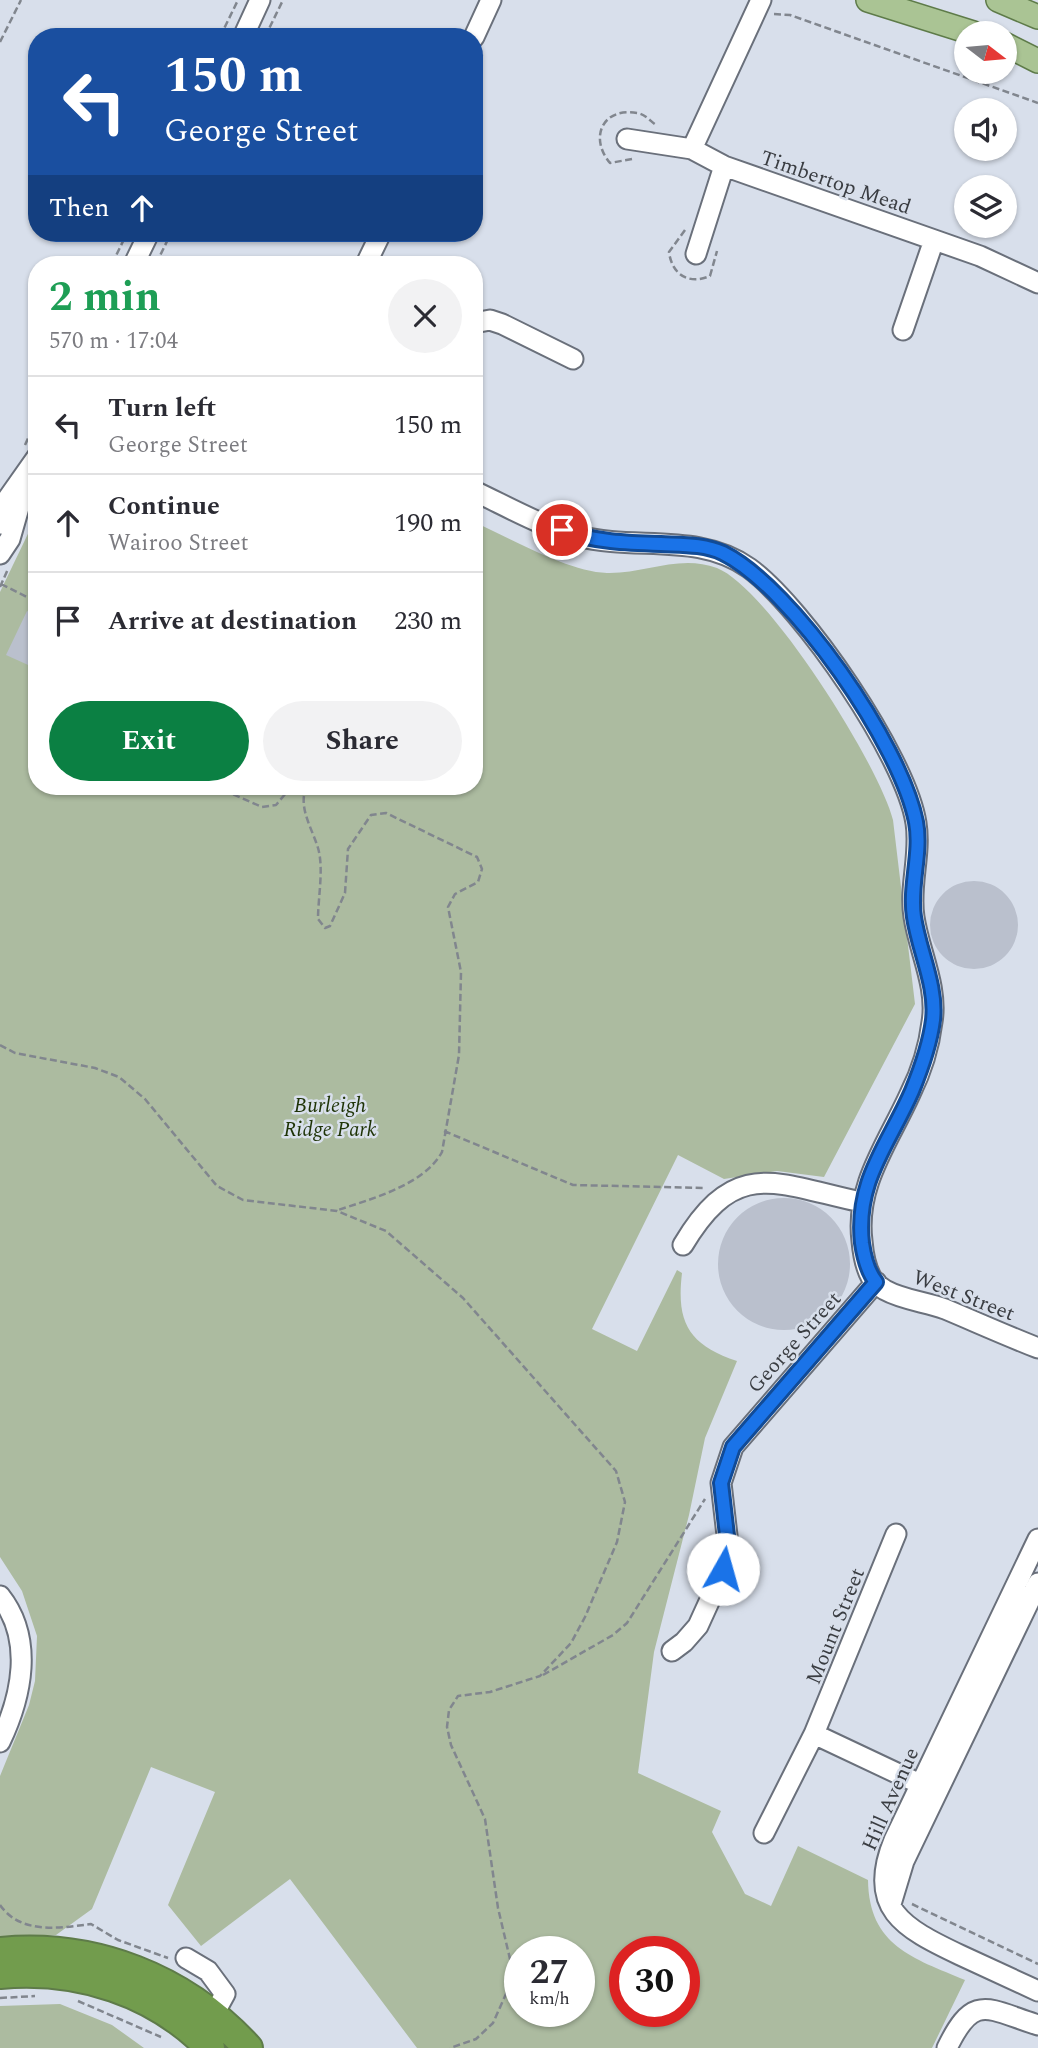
<!DOCTYPE html>
<html lang="en">
<head>
<meta charset="utf-8">
<style>
	body { margin:0; font-family:Spectral,serif; background:#f2f2f3; color:#2b2b33; height:100vh; display:flex; flex-direction:column; font-size:26px; white-space:nowrap }
	* { box-sizing:border-box; margin:0 }
	p { font-size:23px; color:#7c7c81 }
	.icon { flex:none; width:38px; height:38px; fill:none; stroke:currentColor; stroke-width:2; stroke-linecap:round; stroke-linejoin:round }
	.map { position:relative; flex:1; overflow:hidden }
	.side { position:absolute; left:28px; top:256px; width:455px; height:539px; display:flex; flex-direction:column; background:#fff; border-radius:28px; box-shadow:0 2px 5px #0004 }
	.side>* { flex:none }
	.banner { position:absolute; left:28px; top:28px; width:455px; height:214px; border-radius:28px; box-shadow:0 2px 5px #0004; background:#1a4fa0; color:#fff; overflow:hidden }
	.needle { width:46px; rotate:106deg }
	.fabs { position:absolute; left:954px; top:21px; display:grid; gap:14px }
	.fabs a { display:grid; place-items:center; width:63px; height:63px; border-radius:50%; background:#fff; box-shadow:0 2px 5px #0004; font-size:35px }
	.speed { position:absolute; left:504px; top:1936px; display:flex; gap:14px; font-size:35px; font-weight:700; text-align:center }
	.speed>* { display:grid; place-content:center; width:91px; height:91px; border-radius:50%; background:#fff; box-shadow:0 2px 5px #0004; line-height:1 }
	.speed small { font-size:18px; font-weight:400 }
	.speed .limit { border:10px solid #d22; background:#fff; color:#111 }
	.pin { position:absolute; display:grid; place-items:center; width:60px; height:60px; color:#fff; margin:-30px; border:4px solid #fff; border-radius:50%; box-shadow:0 2px 7px #0007 }
	.me { position:absolute; width:77px; margin:-38px; rotate:7deg; stroke-linejoin:round; filter:drop-shadow(0 0 5px #0008) }
	.turn { display:flex; align-items:center; gap:24px; height:147px; padding:0 21px; font-size:32px }
	.turn .icon { width:91px; height:91px; stroke-width:2.5 }
	.turn b { display:block; font-size:49px; line-height:60px }
	.then { display:flex; align-items:center; height:66px; padding:0 21px; background:#0003; gap:14px; font-size:26px }
	.round { display:grid; place-items:center; flex:none; width:74px; height:74px; border-radius:37px; background:#f2f2f3 }
	.overview { display:flex; align-items:center; justify-content:space-between; height:119px; padding:0 21px }
	h1 { font-size:42px; font-weight:700; line-height:52px; color:#1e9e55 }
	.button { display:flex; gap:14px; margin-top:auto; padding:14px 21px }
	.button a { flex:1; height:80px; border-radius:42px; background:#0b8043; color:#fff; font-size:28px; font-weight:700; line-height:80px; text-align:center }
	.button a+a { background:#f2f2f3; color:#2b2b33 }
	ul { padding:0; list-style:none }
	li { display:flex; align-items:center; gap:21px; height:98px; padding:0 21px; border-top:2px solid #e1e1e2 }
	li div { flex:1 }
	li b { display:block; font-size:26px }
	li em { font-style:normal }
	.map>svg:first-child { display:block }
	.green { fill:#acbba0; fill-rule:evenodd }
	.building { fill:#bac0cd }
	.lines { fill:none; stroke-linecap:round; stroke-linejoin:round }
	.minor-casing { stroke:#6a707b; stroke-width:23 }
	.major-casing { stroke:#5e7b49; stroke-width:26 }
	.highway-casing { stroke:#5e7b49; stroke-width:32 }
	.path { stroke:#81868e; stroke-width:2.5; stroke-dasharray:7 3.5; stroke-linecap:butt }
	.minor { stroke:#fff; stroke-width:19 }
	.major { stroke:#aac494; stroke-width:23 }
	.highway { stroke:#729c4d; stroke-width:28 }
	.route-casing { stroke:#114b97; stroke-width:18 }
	.route { stroke:#1a73e8; stroke-width:12 }
	.labels { text-anchor:middle; stroke-width:5; stroke-linejoin:round; paint-order:stroke }
	.street-label { font-size:21px; fill:#3a3d42; stroke:#d8dfeb }
	.park-label { font-size:21px; font-style:italic; fill:#1e3306; stroke:#d8dfeb }
</style>
</head>
<body>
<div class="map">
<svg width="1038" height="2048" viewBox="0 0 1038 2048">
	<rect width="100%" height="100%" fill="#d8dfeb"/>
	<!-- green -->
	<path class="green" d="M 37,515 L 37,786 L 474,786 L 474,522 C 510,538 568,572 607,573 C 645,574 679,554 717,568 C 769,589 879,765 893,820 L 915,1004 L 824,1177 L 777,1171 L 724,1179 L 678,1155 L 592,1329 L 637,1351 L 677,1270 L 682,1273 C 676,1323 689,1345 737,1361 L 705,1438 L 689,1515 L 654,1652 L 638,1773 L 721,1811 L 712,1832 L 745,1894 L 771,1906 L 798,1846 L 868,1880 C 869,1946 913,1958 965,1980 L 932,2048 L 417,2048 L 290,1879 L 201,1946 L 168,1905 L 215,1792 L 151,1767 L 92,1909 L 56,1935 L 0,1937 L 0,1776 L 29,1705 L 35,1681 L 37,1636 L 22,1591 L 0,1557 L 0,592 ZM 520,1951 L 579,1951 L 579,2011 L 520,2011 ZM 625,1951 L 684,1951 L 684,2011 L 625,2011 Z
		M 60,2004 L 112,2025 L 144,2048 L 0,2048 L 0,2006 Z"/>
	<!-- building -->
	<path class="building" d="M 27,611 L 37,616 L 37,669 L 6,655 Z
		M930 925a44 44 0 1 1 88 0a44 44 0 1 1-88 0Z
		M718 1264a66 66 0 1 1 132 0a66 66 0 1 1-132 0Z"/>
	<g class="lines">
		<defs>
			<path id="minor" d="M 243,37 L 260,0
				M 474,37 L 491,0
				M 627,139 L 692,149 L 724,166 L 980,256 L 1038,283
				M 692,149 L 761,0
				M 696,254 L 724,166
				M 134,264 L 149,233
				M 366,264 L 381,233
				M 474,323 L 490,320 L 502,324 L 573,359
				M 903,330 L 934,240
				M 474,491 C 508,507 543,527 578,536 C 635,551 699,532 749,568 C 803,607 906,757 916,823 C 921,854 909,886 914,917 C 919,951 938,987 932,1022 C 929,1047 921,1072 910,1094 C 888,1143 855,1185 862,1241 C 863,1253 865,1266 871,1277 C 874,1282 880,1287 885,1290 C 903,1300 926,1302 945,1309 C 976,1322 1007,1336 1038,1348
				M 0,524 L 8,498 L 37,457
				M 0,554 L 10,539 L 20,504 L 37,479
				M 683,1245 C 736,1156 776,1184 861,1202
				M 896,1534 L 814,1734 L 920,1784
				M 1038,1539 L 894,1840 C 866,1908 903,1928 960,1955 C 986,1967 1012,1979 1038,1991
				M 0,1596 C 34,1639 22,1696 0,1742
				M 672,1651 L 684,1642 L 698,1626 L 724,1569 L 728,1544 L 721,1483 L 733,1447 L 876,1282
				M 764,1833 L 814,1734
				M 891,1904 L 904,1861 L 1038,1583
				M 186,1958 L 208,1971 L 225,1994 L 208,2025
				M 947,2048 C 974,1992 987,2009 1038,2025"/>
			<path id="major" d="M 868,0 L 973,33
				M 998,0 L 1038,17
				M 1004,44 L 1038,61"/>
			<path id="highway" d="M 0,1952 C 94,1943 184,1978 248,2048
				M 0,1974 C 78,1967 155,1991 210,2048"/>
		</defs>
		<!-- minor casing -->
		<use href="#minor" class="minor-casing"/>
		<!-- major casing -->
		<use href="#major" class="major-casing"/>
		<!-- highway casing -->
		<use href="#highway" class="highway-casing"/>
		<!-- path -->
		<path class="path" d="M 774,14 L 790,15 L 1038,103
			M 220,37 L 238,0
			M 265,37 L 283,0
			M 0,42 L 21,0
			M 474,70 L 483,53
			M 632,159 L 610,163 C 589,138 602,107 637,113 C 645,114 650,121 656,125
			M 685,230 L 669,252 C 672,275 689,285 710,276 L 717,251
			M 112,264 L 127,233
			M 156,264 L 171,233
			M 25,445 L 37,419
			M 1,584 L 37,602
			M 0,587 L 8,569
			M 214,786 L 262,807 L 276,805 L 292,786
			M 307,786 C 297,806 312,828 318,848 C 324,868 318,898 318,919 L 325,928 L 330,926 L 345,893 L 348,849 L 371,815 L 386,813 L 477,857 L 482,869 L 478,882 L 455,894 L 448,907 L 461,972 L 459,1055 L 442,1152 C 424,1185 371,1199 338,1210
			M 0,1045 L 15,1053 L 95,1068 L 119,1077 L 145,1099 L 217,1186 L 243,1200 L 337,1211 L 386,1231 L 463,1298 L 616,1471 L 625,1502 L 617,1542 L 585,1617 L 571,1643 L 540,1676 L 490,1692 L 458,1696 L 449,1710 L 447,1727 L 451,1745 L 485,1819 L 498,1908 L 514,1976 L 493,2023 L 476,2039 L 450,2048
			M 444,1131 L 573,1185 L 706,1188
			M 543,1675 L 613,1635 L 627,1623 L 705,1499
			M 912,1904 L 1038,1964
			M 0,1905 C 21,1935 60,1928 91,1924 L 118,1940 L 168,1958
			M 0,1998 L 35,1996
			M 78,2001 L 161,2037"/>
		<!-- minor -->
		<use href="#minor" class="minor"/>
		<!-- major -->
		<use href="#major" class="major"/>
		<!-- highway -->
		<use href="#highway" class="highway"/>
	</g>
	<g class="lines">
		<defs>
			<path id="route" d="M 562,530 C 594,542 627,543 661,544 C 681,545 704,544 723,553 C 793,588 901,745 916,822 C 922,853 909,886 914,917 C 919,951 937,986 933,1020 C 930,1044 921,1069 912,1091 C 889,1144 855,1181 862,1243 C 864,1257 867,1271 876,1282 L 733,1447 L 721,1483 L 728,1544 L 723,1569"/>
		</defs>
		<!-- route casing -->
		<use href="#route" class="route-casing"/>
		<!-- route -->
		<use href="#route" class="route"/>
	</g>
	<g class="labels">
		<!-- street labels -->
		<g class="street-label">
			<text transform="translate(836 182) rotate(19)" y="7">Timbertop Mead</text>
			<text transform="translate(964 1295) rotate(21)" y="7">West Street</text>
			<text transform="translate(794 1342) rotate(-48)" y="7">George Street</text>
			<text transform="translate(835 1626) rotate(-68)" y="7">Mount Street</text>
			<text transform="translate(890 1799) rotate(-66)" y="7">Hill Avenue</text>
		</g>
		<!-- park labels -->
		<g class="park-label">
			<text x="330" y="1112">Burleigh<tspan x="330" dy="24">Ridge Park</tspan></text>
		</g>
	</g>
</svg>
<div class="fabs">
<a><svg class="needle" viewBox="-14 -14 28 28"><path d="M0-13l5 13h-10z" fill="#e53935"/><path d="M0 13l5-13h-10z" fill="#7c7c81"/></svg></a>
<a><svg class="icon" aria-label="sound" viewBox="0 0 24 24"><path d="M4 9h4l5-4v14l-5-4H4zM17 9q2 3 0 6"/></svg></a>
<a><svg class="icon" aria-label="layers" viewBox="0 0 24 24"><path d="M12 4l9 5-9 5-9-5zM3 14l9 5 9-5"/></svg></a>
</div>
<div class="speed"><div>27<small>km/h</small></div><div class="limit">30</div></div>
<div class="pin" style="left:562px;top:530px;background:#d93025"><svg class="icon" aria-label="arrive" viewBox="0 0 24 24"><path d="M6 21V4h12l-3 4 3 4H6"/></svg></div>
<svg class="me" style="left:723px;top:1569px" viewBox="-20 -20 40 40"><circle r="19" fill="#fff"/><path d="M0-13L10 11 0 6-10 11z" fill="#1a73e8"/></svg>
<div class="banner">
<div class="turn"><svg class="icon" aria-label="left" viewBox="0 0 24 24"><path d="M17 20v-9H6M10 6l-5 5 5 5"/></svg><div><b>150 m</b>George Street</div></div>
<div class="then">Then<svg class="icon" aria-label="ahead" viewBox="0 0 24 24"><path d="M12 20V5M6 11l6-6 6 6"/></svg></div>
</div>
<section class="side">
<div class="overview"><div><h1>2 min</h1><p>570 m · 17:04</p></div><a class="round"><svg class="icon" aria-label="close" viewBox="0 0 24 24"><path d="M6 6l12 12M18 6L6 18"/></svg></a></div>
<ul>
<li><svg class="icon" aria-label="left" viewBox="0 0 24 24"><path d="M17 20v-9H6M10 6l-5 5 5 5"/></svg><div><b>Turn left</b><p>George Street</p></div><em>150 m</em></li>
<li><svg class="icon" aria-label="ahead" viewBox="0 0 24 24"><path d="M12 20V5M6 11l6-6 6 6"/></svg><div><b>Continue</b><p>Wairoo Street</p></div><em>190 m</em></li>
<li><svg class="icon" aria-label="arrive" viewBox="0 0 24 24"><path d="M6 21V4h12l-3 4 3 4H6"/></svg><div><b>Arrive at destination</b></div><em>230 m</em></li>
</ul>
<div class="button"><a>Exit</a><a>Share</a></div>
</section>
</div>
</body>
</html>
